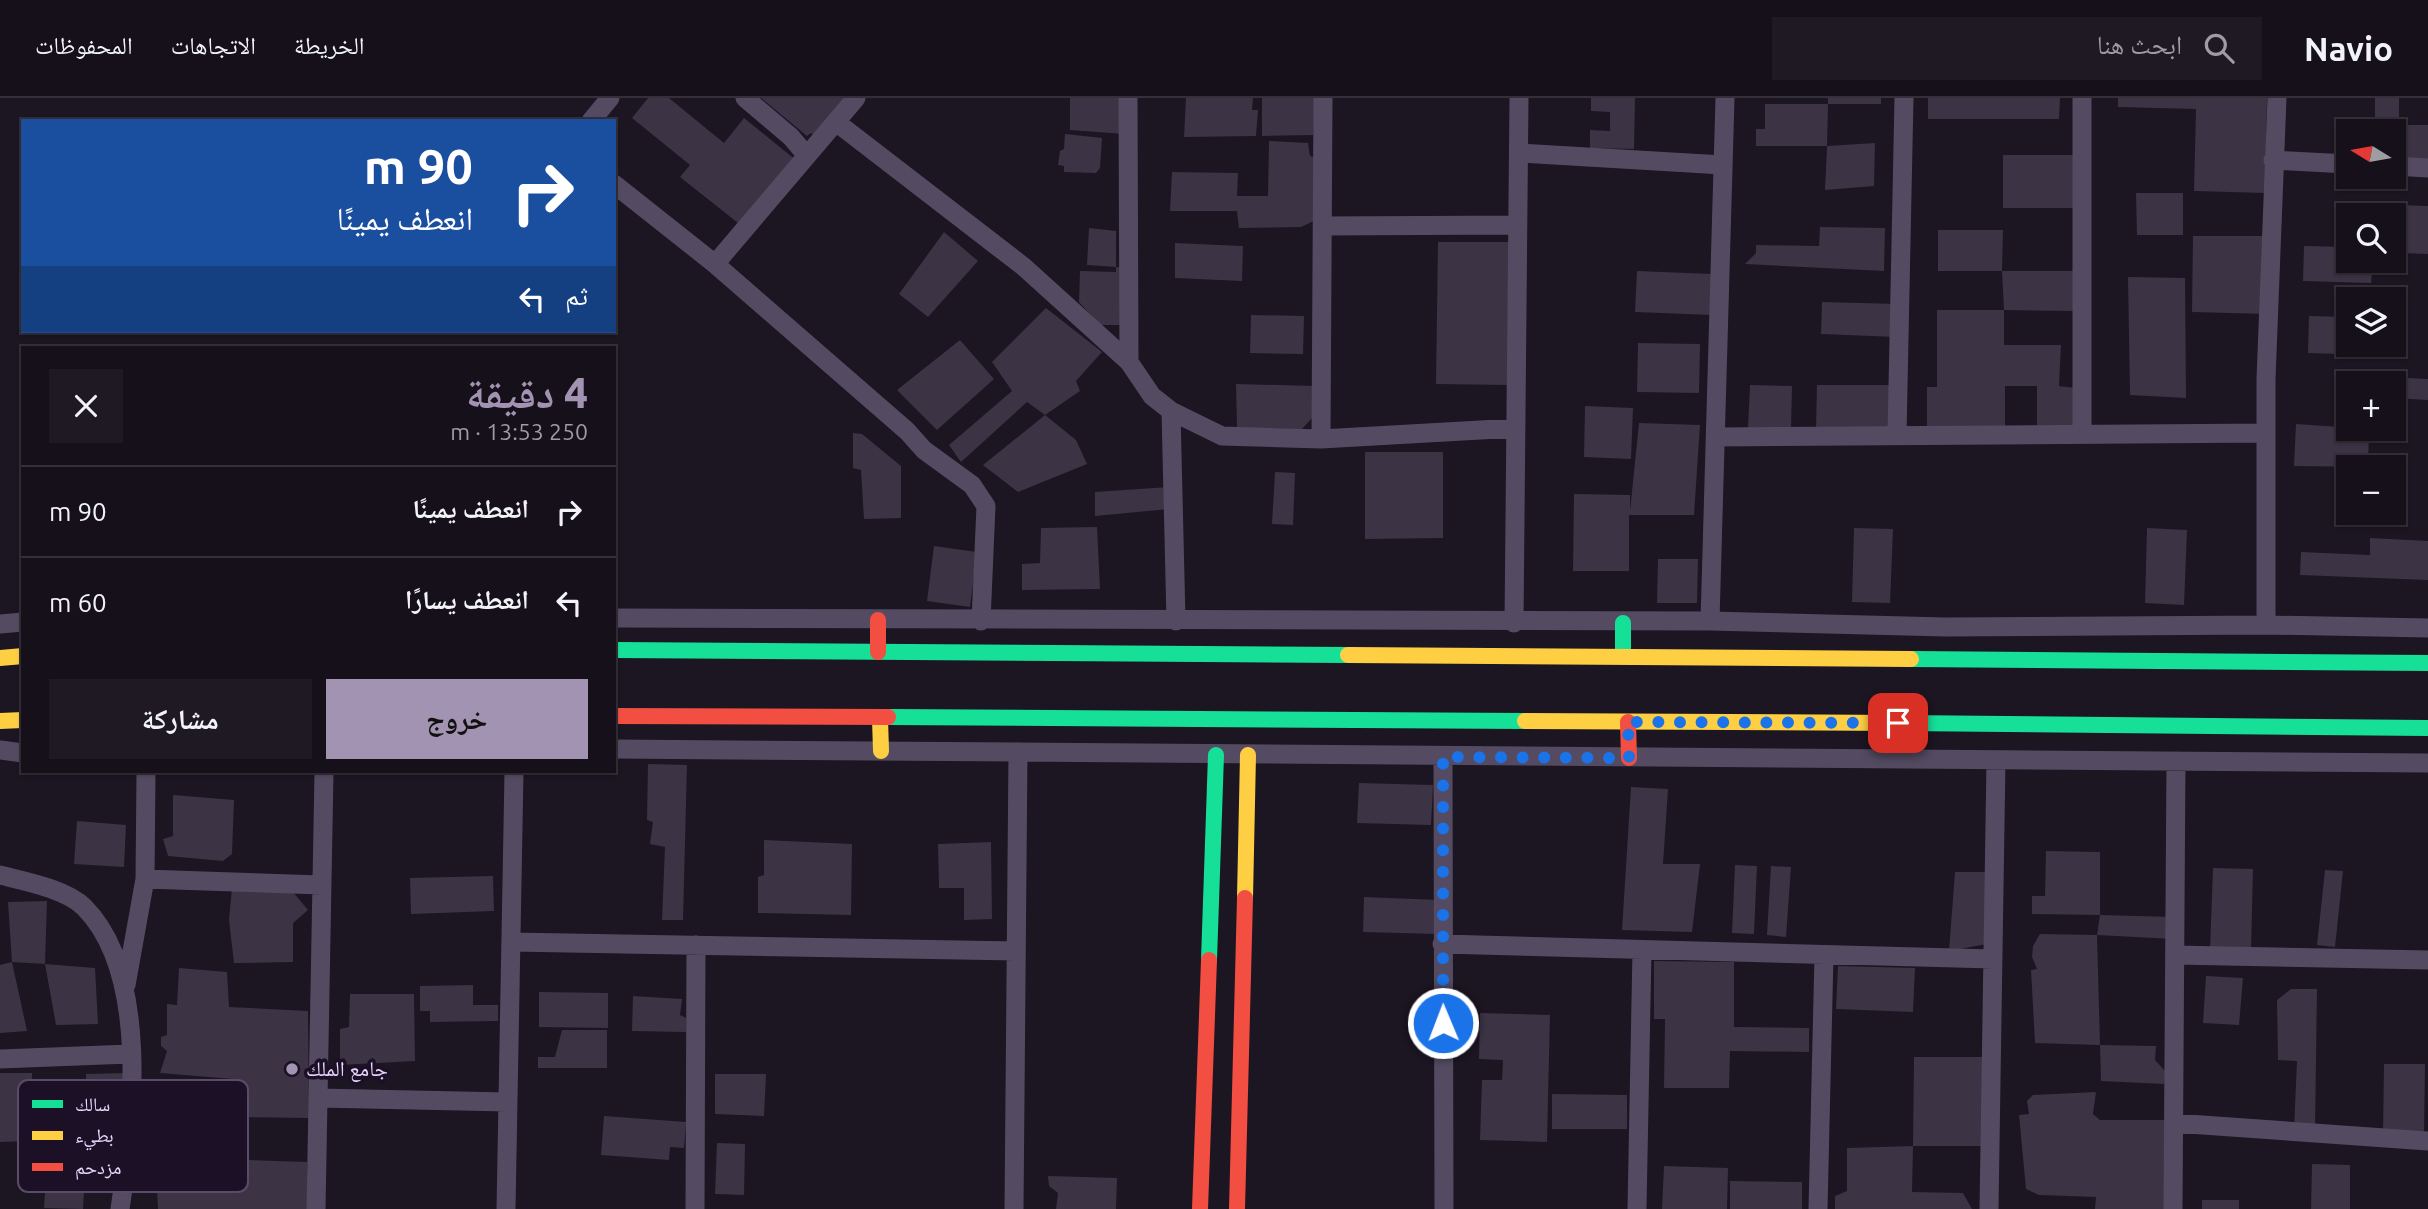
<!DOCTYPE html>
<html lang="ar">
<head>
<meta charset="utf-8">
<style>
	body { margin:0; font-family:Ubuntu,"Noto Naskh Arabic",sans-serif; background:#1e1923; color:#f1f3f6; direction:rtl; height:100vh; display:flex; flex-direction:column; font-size:26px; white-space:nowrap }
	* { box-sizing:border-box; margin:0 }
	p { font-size:23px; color:#9d9da2 }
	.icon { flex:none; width:38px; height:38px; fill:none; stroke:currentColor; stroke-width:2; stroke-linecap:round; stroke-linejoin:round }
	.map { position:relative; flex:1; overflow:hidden; direction:ltr }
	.drawer { position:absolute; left:21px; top:248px; width:595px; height:427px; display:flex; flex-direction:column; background:#15101a; border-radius:0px; box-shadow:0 2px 5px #0004,0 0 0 2px #343039; direction:rtl }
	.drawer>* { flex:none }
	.banner { position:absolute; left:21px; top:21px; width:595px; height:214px; border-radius:0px; box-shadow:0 2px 5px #0004,0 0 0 2px #343039; direction:rtl; background:#1a4fa0; color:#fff; overflow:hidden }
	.needle { width:46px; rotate:281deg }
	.buttons { position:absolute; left:2336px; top:21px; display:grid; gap:14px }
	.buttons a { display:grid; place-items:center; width:70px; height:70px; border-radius:0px; background:#15101a; box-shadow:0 2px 5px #0004,0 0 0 2px #343039; font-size:35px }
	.pin { position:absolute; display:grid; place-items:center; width:60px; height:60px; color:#fff; margin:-30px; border-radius:14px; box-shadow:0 4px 10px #0006 }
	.me { position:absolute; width:77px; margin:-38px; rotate:359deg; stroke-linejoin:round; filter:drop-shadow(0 0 5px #0008) }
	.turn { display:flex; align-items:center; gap:24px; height:147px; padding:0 28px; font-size:32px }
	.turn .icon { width:91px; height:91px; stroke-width:2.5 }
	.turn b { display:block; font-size:49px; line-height:60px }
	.then { display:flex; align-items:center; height:66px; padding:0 28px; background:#0003; gap:14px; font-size:26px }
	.round { display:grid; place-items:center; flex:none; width:74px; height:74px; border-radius:0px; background:#1e1923 }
	.head { display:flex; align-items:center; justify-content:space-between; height:119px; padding:0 28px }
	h1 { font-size:42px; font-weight:800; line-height:52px; color:#a193b1 }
	.button { display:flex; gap:14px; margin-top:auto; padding:14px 28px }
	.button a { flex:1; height:80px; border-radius:0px; background:#a193b1; color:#111; font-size:28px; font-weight:800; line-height:80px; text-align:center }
	.button a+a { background:#1e1923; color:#f1f3f6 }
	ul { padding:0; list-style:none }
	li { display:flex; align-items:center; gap:21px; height:91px; padding:0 28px; border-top:2px solid #343039 }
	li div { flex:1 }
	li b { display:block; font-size:26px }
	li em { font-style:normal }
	header { display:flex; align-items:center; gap:42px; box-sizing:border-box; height:98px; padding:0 35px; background:#15101a; border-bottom:2px solid #343039 }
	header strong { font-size:33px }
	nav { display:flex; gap:38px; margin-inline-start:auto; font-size:24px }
	.search { width:490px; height:63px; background:#1e1923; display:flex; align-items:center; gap:18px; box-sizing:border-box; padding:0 24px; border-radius:0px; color:#9d9da2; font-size:26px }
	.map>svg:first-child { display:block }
	.building { fill:#3c3344 }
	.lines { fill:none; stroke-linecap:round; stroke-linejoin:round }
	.street { stroke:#544b62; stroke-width:19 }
	.fast { stroke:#16e098; stroke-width:16 }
	.slow { stroke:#ffcf43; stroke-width:16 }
	.jam { stroke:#f24e42; stroke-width:16 }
	.route { stroke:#1a73e8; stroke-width:12; stroke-dasharray:0 21.6 }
	.poi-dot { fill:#a193b1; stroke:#1c1027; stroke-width:2.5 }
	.labels { text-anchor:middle; stroke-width:7; stroke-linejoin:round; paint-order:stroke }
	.poi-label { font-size:21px; fill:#e9d7fe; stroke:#1c1027; text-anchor:start }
	.key { fill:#1c1027; stroke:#5a4c68; stroke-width:2 }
	.key-label { font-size:19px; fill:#e9d7fe }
</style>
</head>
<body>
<header>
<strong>Navio</strong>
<div class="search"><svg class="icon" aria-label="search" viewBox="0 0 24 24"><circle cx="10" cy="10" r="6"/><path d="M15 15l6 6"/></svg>ابحث هنا</div>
<nav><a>الخريطة</a><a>الاتجاهات</a><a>المحفوظات</a></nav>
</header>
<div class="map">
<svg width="2428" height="1111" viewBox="0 0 2428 1111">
	<rect width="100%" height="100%" fill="#1c1522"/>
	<!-- building -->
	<path class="building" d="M 648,0 L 669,0 L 724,45 L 744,20 L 797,63 L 743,129 L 680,79 L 690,67 L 632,20 Z
		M 761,0 L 858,0 L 820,42 L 811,35 L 807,38 Z
		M 1070,0 L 1124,0 L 1124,36 L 1070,32 Z
		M 1186,0 L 1253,0 L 1252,12 L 1258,12 L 1256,38 L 1184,39 Z
		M 1262,0 L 1316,0 L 1313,37 L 1262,38 Z
		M 1591,0 L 1635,0 L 1634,51 L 1590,50 L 1590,32 L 1610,33 L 1610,14 L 1591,13 Z
		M 1828,0 L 1881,0 L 1881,6 L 1828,6 Z
		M 1928,0 L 2060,0 L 2059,21 L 1928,21 Z
		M 2118,0 L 2267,0 L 2265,95 L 2194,93 L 2196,11 L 2118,9 Z
		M 2375,0 L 2399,0 L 2399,27 L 2428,27 L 2428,63 L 2400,63 L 2400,57 L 2394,57 L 2394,33 L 2375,33 Z
		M 1765,6 L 1828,6 L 1827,48 L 1756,48 L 1756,31 L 1765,31 Z
		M 1065,36 L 1102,40 L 1100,70 L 1096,75 L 1064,74 L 1064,68 L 1058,67 L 1060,53 L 1064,51 Z
		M 1269,43 L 1308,45 L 1310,58 L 1322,61 L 1318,121 L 1301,129 L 1239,130 L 1237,113 L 1170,113 L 1172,74 L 1238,75 L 1237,98 L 1268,98 Z
		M 1875,45 L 1874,88 L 1825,92 L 1827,48 Z
		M 2003,57 L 2080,57 L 2080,110 L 2003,110 Z
		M 2136,95 L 2183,95 L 2183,137 L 2137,137 Z
		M 2400,107 L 2428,108 L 2428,156 L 2399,155 Z
		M 1820,129 L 1885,130 L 1884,173 L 1745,166 L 1756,155 L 1756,147 L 1819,148 Z
		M 1089,130 L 1116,133 L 1116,169 L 1087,167 Z
		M 1938,132 L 2003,132 L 2002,173 L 1938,173 Z
		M 944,134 L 978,163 L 928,219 L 899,196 Z
		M 2193,138 L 2269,138 L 2267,216 L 2192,214 Z
		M 1438,144 L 1511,144 L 1509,287 L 1436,286 Z
		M 1175,145 L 1243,148 L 1242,183 L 1175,180 Z
		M 2304,148 L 2348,149 L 2348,163 L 2373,163 L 2371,185 L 2303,183 Z
		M 1116,169 L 1127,170 L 1125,227 L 1100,227 L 1079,204 L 1080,173 L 1116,174 Z
		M 1637,173 L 1713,176 L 1712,217 L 1635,214 Z
		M 2002,173 L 2074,173 L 2075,213 L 2004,212 Z
		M 2128,179 L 2185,180 L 2186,300 L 2130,297 Z
		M 1822,204 L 1898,206 L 1897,239 L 1821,236 Z
		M 1046,210 L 1102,254 L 1076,283 L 1080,293 L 1045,317 L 1027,304 L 961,364 L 949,347 L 1012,293 L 992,264 Z
		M 1937,212 L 2004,212 L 2004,247 L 2061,247 L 2059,288 L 2076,290 L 2077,332 L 2037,332 L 2037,288 L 2005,288 L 2005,329 L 1927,330 L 1927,289 L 1937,289 Z
		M 1251,217 L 1304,218 L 1303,256 L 1250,255 Z
		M 2309,218 L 2348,219 L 2348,247 L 2371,247 L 2370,257 L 2308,255 Z
		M 960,242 L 994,281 L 937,332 L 897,292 Z
		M 1638,245 L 1700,246 L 1699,295 L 1637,294 Z
		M 2386,279 L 2428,281 L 2428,302 L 2394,300 L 2394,285 L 2386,285 Z
		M 1236,286 L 1315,288 L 1314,318 L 1302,331 L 1237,330 Z
		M 1750,287 L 1792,288 L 1791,331 L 1748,330 Z
		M 1817,287 L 1895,287 L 1895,332 L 1816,332 Z
		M 1585,308 L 1633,310 L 1631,361 L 1584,359 Z
		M 1045,317 L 1076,342 L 1087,366 L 1018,394 L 983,367 Z
		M 1639,325 L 1700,327 L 1694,417 L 1629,417 L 1629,473 L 1573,473 L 1574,396 L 1630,397 L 1630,413 Z
		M 2296,326 L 2369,331 L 2368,369 L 2294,368 Z
		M 853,335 L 862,336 L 901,368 L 901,420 L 864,421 L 861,372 L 853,370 Z
		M 1365,354 L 1443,354 L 1443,440 L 1365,441 Z
		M 1275,374 L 1295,375 L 1293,427 L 1272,426 Z
		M 1169,389 L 1169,411 L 1095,418 L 1095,394 Z
		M 1097,429 L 1100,491 L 1022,492 L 1022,466 L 1040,465 L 1041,430 Z
		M 1854,430 L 1893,431 L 1890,505 L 1852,504 Z
		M 2147,430 L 2187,432 L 2184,507 L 2145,505 Z
		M 2370,440 L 2428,443 L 2428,482 L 2300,477 L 2301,454 L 2370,457 Z
		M 934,448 L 977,454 L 970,509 L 927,503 Z
		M 1658,461 L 1698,461 L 1697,505 L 1657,505 Z
		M 648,666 L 687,667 L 683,822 L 662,822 L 665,749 L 650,746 L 653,724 L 647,722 Z
		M 1359,685 L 1433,687 L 1431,727 L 1357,725 Z
		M 1631,689 L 1668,691 L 1663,766 L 1700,766 L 1692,834 L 1622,832 Z
		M 173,697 L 234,702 L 232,756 L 223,763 L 168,758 L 163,741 L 173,738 Z
		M 77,723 L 126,727 L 124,769 L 74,766 Z
		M 764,742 L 852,746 L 851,817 L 758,815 L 758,779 L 764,777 Z
		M 991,744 L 992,821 L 964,822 L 964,790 L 939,790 L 938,746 Z
		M 2046,753 L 2100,754 L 2100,817 L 2032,816 L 2032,798 L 2045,798 Z
		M 1735,767 L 1757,768 L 1754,836 L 1732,835 Z
		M 1771,768 L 1791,769 L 1786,839 L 1767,837 Z
		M 2213,770 L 2253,771 L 2251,853 L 2210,852 Z
		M 2325,772 L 2343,773 L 2335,849 L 2317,847 Z
		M 1955,774 L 1991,774 L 1992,845 L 1949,853 Z
		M 493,778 L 494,813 L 411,816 L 410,780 Z
		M 232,790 L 293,794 L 308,812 L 293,825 L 293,864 L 234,865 L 229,822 Z
		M 1364,799 L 1439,802 L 1438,836 L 1363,834 Z
		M 47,803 L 45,866 L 12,864 L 27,933 L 0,935 L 0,867 L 12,864 L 8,804 Z
		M 2100,817 L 2174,819 L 2173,841 L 2097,837 L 2100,947 L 2035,945 L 2031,872 L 2037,871 L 2032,859 L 2033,848 L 2040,836 L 2097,837 Z
		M 1654,863 L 1734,864 L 1734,929 L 1809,930 L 1809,954 L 1730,953 L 1729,990 L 1664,990 L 1665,921 L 1654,921 Z
		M 45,866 L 95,870 L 98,926 L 56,927 Z
		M 1838,868 L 1915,870 L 1913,914 L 1836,911 Z
		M 179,870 L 227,874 L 229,909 L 308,913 L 309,1020 L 227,1019 L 233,981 L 160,975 L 167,953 L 161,948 L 161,939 L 167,937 L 167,906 L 177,907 Z
		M 2206,878 L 2243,880 L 2239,927 L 2203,925 Z
		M 473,887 L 473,907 L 498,907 L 498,923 L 430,924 L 430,913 L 420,913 L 420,888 Z
		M 2291,891 L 2317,891 L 2315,1033 L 2294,1032 L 2297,963 L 2278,962 L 2277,902 Z
		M 539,894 L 608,895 L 608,930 L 539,929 Z
		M 350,896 L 414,896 L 415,963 L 340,967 L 340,931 L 349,929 Z
		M 633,898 L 682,901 L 680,917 L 686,920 L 686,934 L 632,933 Z
		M 1480,915 L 1550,917 L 1547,1044 L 1480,1042 L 1482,982 L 1502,982 L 1503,962 L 1479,961 Z
		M 562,932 L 607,932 L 607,970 L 538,970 L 538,959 L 555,959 Z
		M 2100,947 L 2156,948 L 2155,962 L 2166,974 L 2164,986 L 2101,983 Z
		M 1914,959 L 1987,959 L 1986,1048 L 1913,1048 Z
		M 2384,966 L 2425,966 L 2424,1037 L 2383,1037 Z
		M 0,975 L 32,975 L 32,1043 L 0,1044 Z
		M 125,975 L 127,1036 L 87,1037 L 83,1111 L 44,1110 L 49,1034 L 87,1037 L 86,976 Z
		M 715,976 L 766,976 L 764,1018 L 715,1016 Z
		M 2096,994 L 2093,1016 L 2100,1022 L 2170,1022 L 2170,1111 L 2095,1111 L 2096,1099 L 2039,1097 L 2026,1091 L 2019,1017 L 2029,1016 L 2027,1003 L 2033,997 Z
		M 1552,996 L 1627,997 L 1627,1031 L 1552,1031 Z
		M 604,1018 L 686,1024 L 684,1050 L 670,1049 L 669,1062 L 601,1057 Z
		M 717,1045 L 745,1046 L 744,1097 L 715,1096 Z
		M 1913,1048 L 1912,1094 L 1963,1095 L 1972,1111 L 1835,1111 L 1835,1098 L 1847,1093 L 1847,1050 Z
		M 159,1059 L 307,1064 L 307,1111 L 158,1111 L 157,1090 L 163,1081 Z
		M 2312,1066 L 2350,1067 L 2350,1111 L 2311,1111 Z
		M 1664,1068 L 1728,1070 L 1727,1111 L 1662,1111 Z
		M 1048,1078 L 1117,1080 L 1116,1111 L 1056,1111 L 1058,1095 L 1049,1088 Z
		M 1730,1083 L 1802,1084 L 1802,1111 L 1730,1111 Z
		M 2202,1102 L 2239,1102 L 2239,1111 L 2202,1111 Z"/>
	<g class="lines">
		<!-- street -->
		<path class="street" d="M 745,0 L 791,39 L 807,58
			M 1128,0 L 1129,264
			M 591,23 L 610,0
			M 836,24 L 1024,169 L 1129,264 L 1152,298 L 1171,313 L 1222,338 L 1321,341 L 1516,330
			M 1519,55 L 1723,67
			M 2273,62 L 2348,66
			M 2394,68 L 2428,70
			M 614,86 L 715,166 L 907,333 L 924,352 L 972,387 L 986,408 L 981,523
			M 1322,128 L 1518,127
			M 715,166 L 856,0
			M 1171,313 L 1176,523
			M 2082,336 L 2082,0
			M 1897,337 L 1904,0
			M 1715,339 L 2266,335
			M 1321,341 L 1323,0
			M 614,520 L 1710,523 L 1945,529 L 2266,527 L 2428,530
			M 1710,523 L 1725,0
			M 1514,525 L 1519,0
			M 0,526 L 23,524
			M 2266,527 L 2266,281 L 2277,0
			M 614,651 L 2428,665
			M 0,652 L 23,655
			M 1443,659 L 1444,1111
			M 0,777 C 24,783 66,791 84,809 C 150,875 133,1026 120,1111
			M 145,781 L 146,674
			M 511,844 L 1016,853
			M 1442,846 L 1993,861
			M 2175,857 L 2428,862
			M 126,887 L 145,781 L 322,787
			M 0,961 L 130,956
			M 318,1000 L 508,1004
			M 2174,1025 L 2428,1043
			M 316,1111 L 324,674
			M 506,1111 L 514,674
			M 695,1111 L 696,847
			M 1014,1111 L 1018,654
			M 1637,1111 L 1642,852
			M 1818,1111 L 1824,857
			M 1989,1111 L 1996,662
			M 2173,1111 L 2176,663"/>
		<!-- fast -->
		<path class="fast" d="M 1623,525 L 1623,557
			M 614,552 L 1348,557
			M 1911,561 L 2428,565
			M 888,619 L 1525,623
			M 1900,625 L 2428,630
			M 1209,862 L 1216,657"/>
		<!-- slow -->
		<path class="slow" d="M 1348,557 L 1911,561
			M 0,560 L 23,558
			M 880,621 L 881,653
			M 0,623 L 23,622
			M 1525,623 L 1900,625
			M 1245,800 L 1248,657"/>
		<!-- jam -->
		<path class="jam" d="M 878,522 L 878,554
			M 614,618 L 888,619
			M 1628,624 L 1629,660
			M 1200,1111 L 1209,862
			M 1237,1111 L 1245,800"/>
	</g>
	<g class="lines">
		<!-- route -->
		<path class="route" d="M 1443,925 L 1443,659 L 1629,660 L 1628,624 L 1898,625"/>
	</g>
	<!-- markers -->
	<circle class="poi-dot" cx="292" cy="971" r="7"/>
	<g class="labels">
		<!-- poi labels -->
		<g class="poi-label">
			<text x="306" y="978">جامع الملك</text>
		</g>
	</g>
	<!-- legend -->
	<rect x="18" y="982" width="230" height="112" rx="10" class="key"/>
	<rect x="32" y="1002" width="31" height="8" fill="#16e098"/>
	<rect x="32" y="1033" width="31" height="9" fill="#ffcf43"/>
	<rect x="32" y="1065" width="31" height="8" fill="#f24e42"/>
	<g class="key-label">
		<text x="75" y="1013">سالك</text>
		<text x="75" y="1044">بطيء</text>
		<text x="75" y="1076">مزدحم</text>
	</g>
</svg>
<div class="buttons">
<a><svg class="needle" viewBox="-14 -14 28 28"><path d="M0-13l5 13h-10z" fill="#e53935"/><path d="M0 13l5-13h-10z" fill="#9d9da2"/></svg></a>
<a><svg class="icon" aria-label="search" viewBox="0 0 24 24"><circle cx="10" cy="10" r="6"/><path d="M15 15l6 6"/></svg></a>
<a><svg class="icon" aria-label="layers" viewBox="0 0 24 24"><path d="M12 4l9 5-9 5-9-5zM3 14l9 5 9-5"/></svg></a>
<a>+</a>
<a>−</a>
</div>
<div class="pin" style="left:1898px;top:625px;background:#d93025"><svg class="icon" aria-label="arrive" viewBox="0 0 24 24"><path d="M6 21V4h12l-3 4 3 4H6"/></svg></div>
<svg class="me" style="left:1443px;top:925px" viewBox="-20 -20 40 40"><circle r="17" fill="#1a73e8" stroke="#fff" stroke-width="3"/><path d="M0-11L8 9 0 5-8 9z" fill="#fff"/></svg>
<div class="banner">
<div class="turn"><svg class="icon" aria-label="right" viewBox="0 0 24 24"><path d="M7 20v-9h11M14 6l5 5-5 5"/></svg><div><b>90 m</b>انعطف يمينًا</div></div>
<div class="then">ثم<svg class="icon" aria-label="left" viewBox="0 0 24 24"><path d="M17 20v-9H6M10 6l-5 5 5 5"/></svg></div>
</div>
<section class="drawer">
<div class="head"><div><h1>4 دقيقة</h1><p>250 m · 13:53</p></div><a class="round"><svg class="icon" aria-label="close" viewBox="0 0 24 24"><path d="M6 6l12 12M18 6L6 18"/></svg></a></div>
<ul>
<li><svg class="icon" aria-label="right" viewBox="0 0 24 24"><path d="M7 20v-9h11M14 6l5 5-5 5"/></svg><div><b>انعطف يمينًا</b></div><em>90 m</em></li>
<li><svg class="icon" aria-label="left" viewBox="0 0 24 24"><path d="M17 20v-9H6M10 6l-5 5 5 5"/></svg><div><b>انعطف يسارًا</b></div><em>60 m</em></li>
</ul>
<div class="button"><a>خروج</a><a>مشاركة</a></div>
</section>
</div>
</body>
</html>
